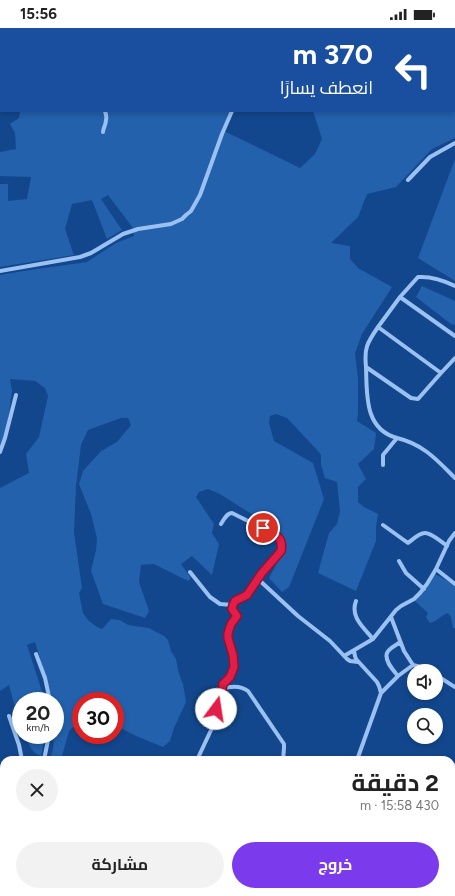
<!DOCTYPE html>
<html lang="ar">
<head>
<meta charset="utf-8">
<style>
	body { margin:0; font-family:Figtree,Cairo,sans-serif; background:#f2f2f2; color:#222; direction:rtl; height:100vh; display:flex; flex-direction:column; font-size:15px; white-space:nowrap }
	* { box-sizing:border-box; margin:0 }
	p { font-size:13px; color:#767676 }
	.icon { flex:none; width:22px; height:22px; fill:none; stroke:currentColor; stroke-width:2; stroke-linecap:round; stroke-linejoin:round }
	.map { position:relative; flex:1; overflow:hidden; direction:ltr }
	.details { position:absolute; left:0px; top:728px; width:455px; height:140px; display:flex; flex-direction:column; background:#fff; border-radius:12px 12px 0 0; box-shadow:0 2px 6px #0003; direction:rtl }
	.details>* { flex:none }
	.banner { position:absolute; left:0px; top:0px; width:455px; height:84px; box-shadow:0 2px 6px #0003; direction:rtl; background:#1a4fa0; color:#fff; overflow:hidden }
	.fabs { position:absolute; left:407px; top:636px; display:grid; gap:8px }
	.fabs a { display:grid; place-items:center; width:36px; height:36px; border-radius:50%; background:#fff; box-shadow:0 2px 6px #0003; font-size:20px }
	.speed { position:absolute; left:12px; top:664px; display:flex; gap:8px; font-size:20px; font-weight:700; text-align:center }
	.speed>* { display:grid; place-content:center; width:52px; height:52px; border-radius:50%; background:#fff; box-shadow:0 2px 6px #0003; line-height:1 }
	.speed small { font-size:10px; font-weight:400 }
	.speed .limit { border:6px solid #d22; background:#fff; color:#111 }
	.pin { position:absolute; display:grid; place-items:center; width:34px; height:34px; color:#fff; margin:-17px; border:2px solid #fff; border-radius:50%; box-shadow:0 1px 4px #0007 }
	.me { position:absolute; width:44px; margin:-22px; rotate:14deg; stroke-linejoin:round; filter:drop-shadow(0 0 3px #0008) }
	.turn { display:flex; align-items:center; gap:14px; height:84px; padding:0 16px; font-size:18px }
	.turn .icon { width:52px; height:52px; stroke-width:2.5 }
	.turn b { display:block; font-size:28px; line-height:34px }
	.round { display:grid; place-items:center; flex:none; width:42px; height:42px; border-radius:21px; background:#f2f2f2 }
	.headline { display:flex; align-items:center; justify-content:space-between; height:68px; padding:0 16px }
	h1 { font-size:24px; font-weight:700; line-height:30px }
	.action { display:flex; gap:8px; margin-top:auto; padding:8px 16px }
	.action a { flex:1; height:46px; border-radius:24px; background:#7c3aed; color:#fff; font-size:16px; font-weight:700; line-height:46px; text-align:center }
	.action a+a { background:#f2f2f2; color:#222 }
	.status { display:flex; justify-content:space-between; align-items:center; height:28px; padding:0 20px; background:#fff; direction:ltr }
	.status svg { height:11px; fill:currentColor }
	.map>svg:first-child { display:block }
	.green { fill:#2361ac }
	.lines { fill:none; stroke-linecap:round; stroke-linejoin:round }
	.minor { stroke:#9ac1f2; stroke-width:4 }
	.route-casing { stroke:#92132f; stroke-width:10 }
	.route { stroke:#e11d48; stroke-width:7 }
</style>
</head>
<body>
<div class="status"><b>15:56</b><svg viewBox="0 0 49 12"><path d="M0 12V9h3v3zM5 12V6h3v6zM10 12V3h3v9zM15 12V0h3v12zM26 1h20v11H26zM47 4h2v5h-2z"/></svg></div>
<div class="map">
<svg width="455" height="868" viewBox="0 0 455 868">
	<rect width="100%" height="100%" fill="#12478d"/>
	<!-- green -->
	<path class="green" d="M 0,0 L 52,0 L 51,1 L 1,1 L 1,22 L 0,21 Z
		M 91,0 L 189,0 L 189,1 L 94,1 Z
		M 380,0 L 455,0 L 455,110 L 432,121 L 396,159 L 367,166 L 358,189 L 331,215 L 350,218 L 350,231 L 358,240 L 392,259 L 362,306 L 355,325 L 358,351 L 358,385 L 357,393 L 376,405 L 374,421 L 358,436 L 366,451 L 358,459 L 358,474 L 364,479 L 378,486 L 376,499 L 376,513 L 356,563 L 318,545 L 329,505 L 337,496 L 340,483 L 337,454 L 325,450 L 321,437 L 321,427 L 318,423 L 287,390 L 276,386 L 270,388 L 269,395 L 274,413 L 313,435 L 324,471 L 289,559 L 282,564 L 269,550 L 283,524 L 283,515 L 280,505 L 271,498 L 218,465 L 208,461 L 199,464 L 196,469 L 214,496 L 212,505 L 219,516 L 212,547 L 192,528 L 181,536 L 191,550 L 188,553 L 154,536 L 141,537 L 139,554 L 149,583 L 145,590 L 103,576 L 91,543 L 96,522 L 97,510 L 91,486 L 79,456 L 83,443 L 101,423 L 117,414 L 131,397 L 128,390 L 121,390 L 88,402 L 81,417 L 76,458 L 74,504 L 82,560 L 79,565 L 83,585 L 88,592 L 97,599 L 102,601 L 111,591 L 120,592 L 128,597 L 149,600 L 164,608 L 168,612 L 171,623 L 176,631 L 179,646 L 183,656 L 186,674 L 174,700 L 170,713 L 163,719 L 136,708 L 115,697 L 115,673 L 81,673 L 81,696 L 75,697 L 69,703 L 61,732 L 50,732 L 53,721 L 54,707 L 55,707 L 55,673 L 53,673 L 35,614 L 27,617 L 45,673 L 21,673 L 21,697 L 18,691 L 9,657 L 0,663 L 0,460 L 29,445 L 26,426 L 39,409 L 48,368 L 45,360 L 35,353 L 10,351 L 12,363 L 7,400 L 0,418 L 0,247 L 30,242 L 87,234 L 116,215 L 134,208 L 133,200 L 108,167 L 101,171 L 122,202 L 107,211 L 92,172 L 72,176 L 65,201 L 74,227 L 0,239 L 0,156 L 8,156 L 8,173 L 27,171 L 31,149 L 0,148 L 0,124 L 16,121 L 15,105 L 10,96 L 19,90 L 20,83 L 230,83 L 222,102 L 300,140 L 315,126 L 322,111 L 313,83 L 454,83 L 454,1 L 379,1 Z
		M 455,131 L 455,253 L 418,230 Z
		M 422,258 L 455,273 L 455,297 L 451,296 L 416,269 Z
		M 435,546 L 455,557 L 455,600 L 453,600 L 451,589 L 448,585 C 441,587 438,593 430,595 L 426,589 L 428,585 L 415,573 Z
		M 25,707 L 45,707 L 41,728 C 31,725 29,716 25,707 Z
		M 455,756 L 455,868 L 283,868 L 284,864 L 451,864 L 451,760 Z"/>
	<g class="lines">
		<!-- minor -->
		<path class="minor" d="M 79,0 L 81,1
			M 159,0 L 160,1
			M 297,1 L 297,0
			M 103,104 C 103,100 106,97 106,92 C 107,89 106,86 105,83
			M 408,152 L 430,129 L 455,115
			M 0,243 L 80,229 L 91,225 L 123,206 L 138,201 L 171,196 L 182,191 L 186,187 L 191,183 L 200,167 L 222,106 L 232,83
			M 455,258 C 443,252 432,248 418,249 L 400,269 L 455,308
			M 400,269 L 378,299 L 441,345 L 455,330
			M 378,299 C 367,315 364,320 366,339 L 411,370 L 418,371 L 441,345
			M 366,339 C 367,366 364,401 397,410
			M 0,424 L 5,410 L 16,367
			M 383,437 L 383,427 L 397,410 C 423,416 437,432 455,450
			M 383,497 L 408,515 C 412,512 419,505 425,505 C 431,505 442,514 447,518
			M 399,533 L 406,545 L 424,561
			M 436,541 L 455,556
			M 190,544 L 210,569 L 220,576 L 233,577
			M 258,551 L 298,588 L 330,613 L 347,631 L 350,633 L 358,634
			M 356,573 C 350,589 363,599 373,611
			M 391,589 L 404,623 L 413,637 L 421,639 L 429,643
			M 354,623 L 355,628 L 356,631 L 377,654 L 379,658 L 381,665 L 357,732
			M 36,626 L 45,650 L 50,673
			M 344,628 L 373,611 L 396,582 L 401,578 L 414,571 L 420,565 L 427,556 L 436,541 L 449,513 L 455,505
			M 436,647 L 455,659
			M 398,648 C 394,643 384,633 387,625 C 389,620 397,617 400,614
			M 222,661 C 231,658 240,657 248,663 L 284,716 L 284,720 L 283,732
			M 381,665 L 398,648 L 413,637
			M 9,688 L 19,717 L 22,732
			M 44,732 L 49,707
			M 197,732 L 212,700 L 222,661 C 225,653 233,648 234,639 C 236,627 227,616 229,604 C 230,598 235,594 237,588 L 233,581 L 233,577 L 235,573 L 247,567 L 261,546 L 279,527 C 291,508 262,500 250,494 C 244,491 238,488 232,485 C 227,485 224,491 221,496
			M 451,739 L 455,737
			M 0,789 L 4,785
			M 201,864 L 205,868
			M 263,864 L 267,868
			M 156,868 L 156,864
			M 229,868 L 230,864
			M 281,868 L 283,864"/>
	</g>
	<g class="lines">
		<defs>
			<path id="route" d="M 216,681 L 222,661 L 223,656 L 230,649 L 234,639 L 233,627 L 228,610 L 228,605 L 231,596 L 237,588 L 232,581 L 233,577 L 235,573 L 247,567 L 261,546 L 281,523 C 284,509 274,505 263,500"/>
		</defs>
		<!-- route casing -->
		<use href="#route" class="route-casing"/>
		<!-- route -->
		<use href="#route" class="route"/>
	</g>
</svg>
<div class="fabs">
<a><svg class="icon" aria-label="sound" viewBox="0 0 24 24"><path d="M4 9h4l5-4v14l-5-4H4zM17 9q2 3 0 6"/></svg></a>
<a><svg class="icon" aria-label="search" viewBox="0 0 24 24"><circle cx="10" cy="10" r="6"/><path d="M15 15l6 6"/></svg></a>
</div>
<div class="speed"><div>20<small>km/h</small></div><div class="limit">30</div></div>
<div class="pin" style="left:263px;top:500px;background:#d93025"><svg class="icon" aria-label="arrive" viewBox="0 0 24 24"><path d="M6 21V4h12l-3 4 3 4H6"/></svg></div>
<svg class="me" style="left:216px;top:681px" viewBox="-20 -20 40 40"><circle r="19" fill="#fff"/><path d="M0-13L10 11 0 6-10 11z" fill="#e11d48"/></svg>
<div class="banner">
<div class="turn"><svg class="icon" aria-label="left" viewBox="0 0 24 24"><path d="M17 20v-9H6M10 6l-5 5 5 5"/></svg><div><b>370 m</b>انعطف يسارًا</div></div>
</div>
<section class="details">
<div class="headline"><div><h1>2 دقيقة</h1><p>430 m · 15:58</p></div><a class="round"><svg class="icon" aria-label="close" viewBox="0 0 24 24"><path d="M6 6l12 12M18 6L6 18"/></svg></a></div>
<div class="action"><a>خروج</a><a>مشاركة</a></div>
</section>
</div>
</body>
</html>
